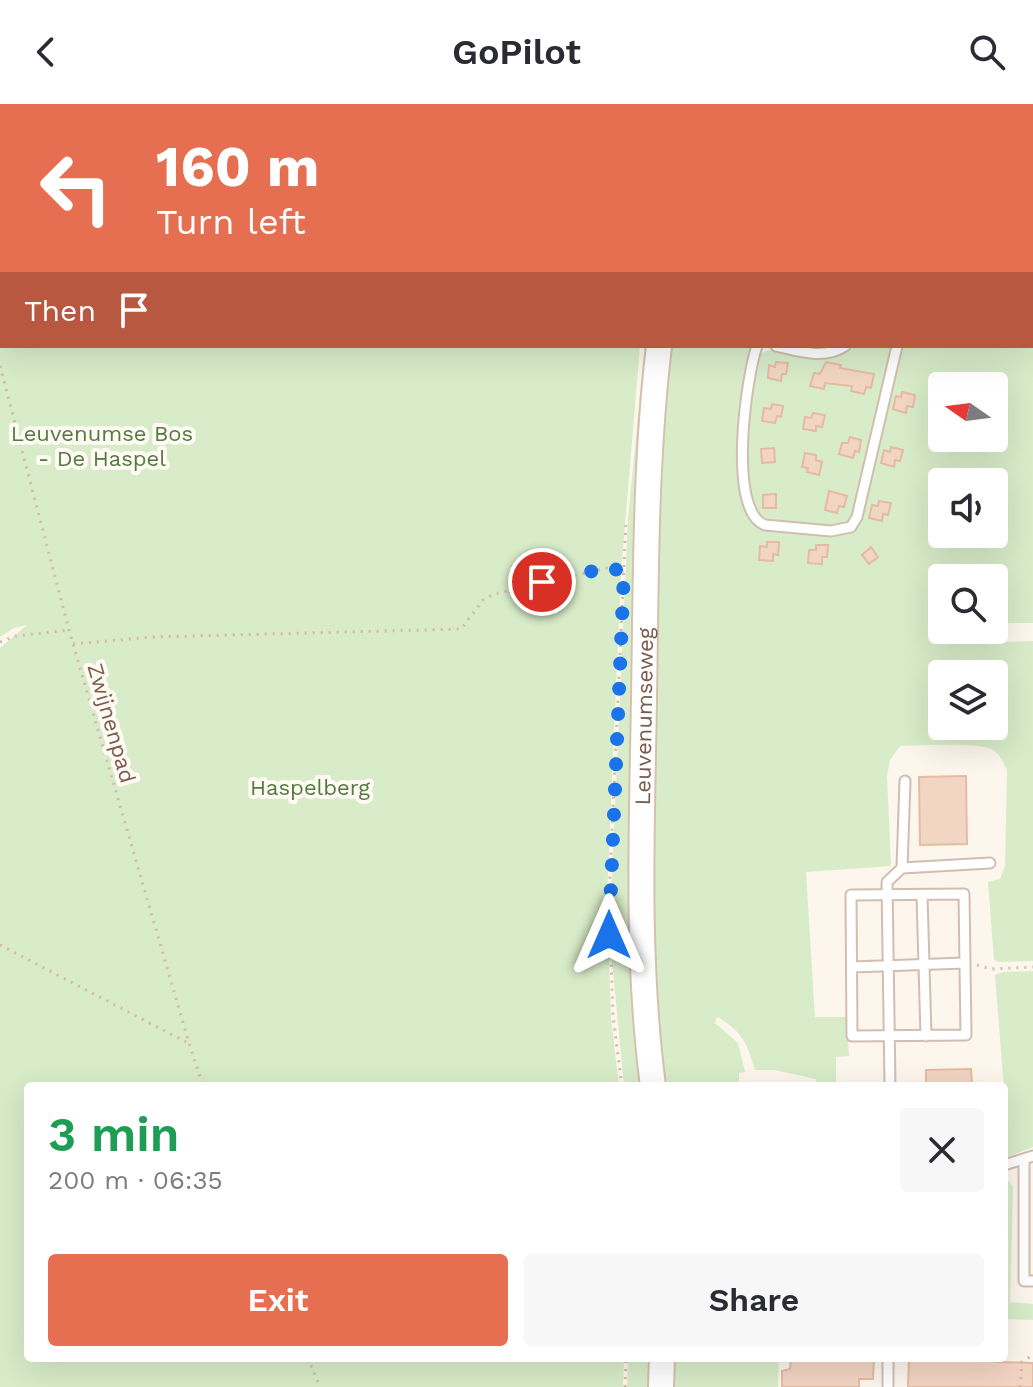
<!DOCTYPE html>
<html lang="en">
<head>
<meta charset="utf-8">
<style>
	body { margin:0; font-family:"Work Sans",sans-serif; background:#f7f7f7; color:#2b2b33; height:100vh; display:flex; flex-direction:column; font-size:30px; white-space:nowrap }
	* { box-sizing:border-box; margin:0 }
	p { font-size:26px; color:#7c7c81 }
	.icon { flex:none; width:44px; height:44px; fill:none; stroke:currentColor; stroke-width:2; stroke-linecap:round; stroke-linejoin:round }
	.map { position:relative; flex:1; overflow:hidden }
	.panel { position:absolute; left:24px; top:978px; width:984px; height:280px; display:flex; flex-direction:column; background:#fff; border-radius:8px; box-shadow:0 8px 32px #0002 }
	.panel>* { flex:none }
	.hud { position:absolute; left:0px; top:0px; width:1034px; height:244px; box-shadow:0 8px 32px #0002; background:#e76f51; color:#fff; overflow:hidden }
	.needle { width:52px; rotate:284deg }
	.fabs { position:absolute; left:928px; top:268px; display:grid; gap:16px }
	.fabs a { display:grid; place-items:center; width:80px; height:80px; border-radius:8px; background:#fff; box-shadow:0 8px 32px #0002; font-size:40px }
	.pin { position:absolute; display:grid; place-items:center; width:68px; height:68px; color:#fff; margin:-34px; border:4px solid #fff; border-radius:50%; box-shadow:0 2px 8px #0007 }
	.me { position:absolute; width:88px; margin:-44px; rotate:0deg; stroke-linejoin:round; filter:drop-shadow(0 0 6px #0008) }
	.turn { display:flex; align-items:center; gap:28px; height:168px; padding:0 24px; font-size:36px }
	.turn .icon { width:104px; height:104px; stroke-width:2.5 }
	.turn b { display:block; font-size:56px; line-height:68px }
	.then { display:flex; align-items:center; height:76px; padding:0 24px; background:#0003; gap:16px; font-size:30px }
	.round { display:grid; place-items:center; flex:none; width:84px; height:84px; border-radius:8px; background:#f7f7f7 }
	.summary { display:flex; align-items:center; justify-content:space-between; height:136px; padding:0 24px }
	h1 { font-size:48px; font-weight:600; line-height:60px; color:#1e9e55 }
	.button { display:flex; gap:16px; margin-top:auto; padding:16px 24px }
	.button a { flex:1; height:92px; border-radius:8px; background:#e76f51; color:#fff; font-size:32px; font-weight:600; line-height:92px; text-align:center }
	.button a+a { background:#f7f7f7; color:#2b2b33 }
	header { display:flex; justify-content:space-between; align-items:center; height:104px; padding:0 24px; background:#fff; font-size:36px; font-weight:600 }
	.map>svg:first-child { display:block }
	.green { fill:#d8ecc9; fill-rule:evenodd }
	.building { fill:#f3d5c3; stroke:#e6bba3; stroke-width:2 }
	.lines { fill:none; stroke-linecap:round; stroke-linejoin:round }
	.service-casing { stroke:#d1beb0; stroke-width:13 }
	.secondary-casing { stroke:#d6c0b0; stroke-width:28 }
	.path { stroke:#d9b8a5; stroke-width:3; stroke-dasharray:2 6; stroke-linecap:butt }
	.service { stroke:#fff; stroke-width:9 }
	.secondary { stroke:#fff; stroke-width:24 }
	.route { stroke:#1a73e8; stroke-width:14; stroke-dasharray:0 25.2 }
	.labels { text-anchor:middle; stroke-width:8; stroke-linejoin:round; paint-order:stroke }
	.park-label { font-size:22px; fill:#537a41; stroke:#fffaf3 }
	.street-label { font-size:22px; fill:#7a5c4d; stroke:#fffaf3 }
</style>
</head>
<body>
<header><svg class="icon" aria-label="back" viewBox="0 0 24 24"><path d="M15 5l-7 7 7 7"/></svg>GoPilot<svg class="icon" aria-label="search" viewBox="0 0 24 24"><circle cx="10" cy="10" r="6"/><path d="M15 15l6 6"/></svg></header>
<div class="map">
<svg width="1033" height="1283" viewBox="0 0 1033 1283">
	<rect width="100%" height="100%" fill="#fdf6ec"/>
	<!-- green -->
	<path class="green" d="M 0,0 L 679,0 L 2,2 L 2,242 L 640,242 L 621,469 L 607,793 L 611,914 L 619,982 L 28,982 L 28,1254 L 624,1254 L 623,1283 L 0,1283 L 0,544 L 27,521 L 14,524 L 0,533 Z
		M 700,0 L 835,0 L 700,2 Z
		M 954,0 L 1033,0 L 1033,519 L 997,519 L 1000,538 L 1033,537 L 1033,857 L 999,858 L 994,856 L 988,778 L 1000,775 L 1005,762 L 1007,666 C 1003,658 1000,650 991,645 C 975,638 920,642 900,642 L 890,656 L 887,672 L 891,762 L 806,768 L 815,913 L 847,913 L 849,952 L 836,953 L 836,982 L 817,982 L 816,975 L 774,966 L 755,966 C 747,939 742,927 717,913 L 715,919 L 738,939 L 745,968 L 739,969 L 739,982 L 660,982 L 650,896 L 659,308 L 666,242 L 753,242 C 748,289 724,385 758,421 L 831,430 L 860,414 L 900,242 L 1032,242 L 1032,2 L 953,2 ZM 942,282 L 994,282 L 994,334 L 942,334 ZM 942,378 L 994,378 L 994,430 L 942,430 ZM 942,474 L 994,474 L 994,526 L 942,526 ZM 942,570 L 994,570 L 994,622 L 942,622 Z
		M 645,242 L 653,242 L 646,982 L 624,982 L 612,857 L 611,793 L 628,414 Z
		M 850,242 L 894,242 L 858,401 L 850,419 L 832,424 L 766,419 C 761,413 753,406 750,399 C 736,371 752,286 757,254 C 776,230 815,269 850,242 Z
		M 1033,867 L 1033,1043 L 1004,1054 L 1004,1027 L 1007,1024 L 995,871 L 1003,868 Z
		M 1004,1071 L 1013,1083 L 1010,1198 L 1033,1200 L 1033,1216 L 1004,1215 Z
		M 628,1254 L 656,1254 L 655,1283 L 627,1283 Z
		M 669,1254 L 779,1254 L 778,1283 L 668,1283 Z"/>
	<!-- building -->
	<path class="building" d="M 776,258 L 788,259 L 786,270 L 782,270 L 781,277 L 768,274 L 769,261 L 775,263 Z
		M 826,258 L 841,261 L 840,264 L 874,270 L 871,284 L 866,283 L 864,290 L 851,287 L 852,282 L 825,279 L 824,285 L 810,282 L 814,269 L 820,270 Z
		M 902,288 L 915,291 L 913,303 L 907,302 L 906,309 L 893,305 L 896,292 L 901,293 Z
		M 772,300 L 783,302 L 781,313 L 777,312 L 775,319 L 762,317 L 764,304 L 771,305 Z
		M 813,309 L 825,311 L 822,323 L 816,322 L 816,327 L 803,325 L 805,313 L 811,314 Z
		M 850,333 L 861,336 L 859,348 L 855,347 L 853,354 L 839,350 L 842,339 L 848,339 Z
		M 891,343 L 903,346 L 900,357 L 895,356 L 894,363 L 881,359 L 884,346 L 890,348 Z
		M 774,344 L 775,358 L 762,359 L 761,345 Z
		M 805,349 L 816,351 L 816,356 L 822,358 L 819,371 L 807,368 L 808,364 L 802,363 Z
		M 829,387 L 847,392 L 844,403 L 839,402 L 837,409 L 825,406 Z
		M 776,390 L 776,404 L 763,404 L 763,391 Z
		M 879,397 L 891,399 L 888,411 L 883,410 L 882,417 L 869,414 L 872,401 L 878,402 Z
		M 767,438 L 779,438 L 778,451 L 773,450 L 773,457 L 759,456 L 760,442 L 767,443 Z
		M 816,441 L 828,441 L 827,453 L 822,453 L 822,460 L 808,459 L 809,446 L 816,446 Z
		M 871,443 L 878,453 L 869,460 L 862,451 Z
		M 966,672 L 967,740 L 920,741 L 919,673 Z
		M 971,965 L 972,982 L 926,982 L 926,966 Z
		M 791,1254 L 874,1254 L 873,1275 L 859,1275 L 859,1283 L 782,1283 L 782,1267 L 790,1265 Z
		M 921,1254 L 994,1254 L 994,1258 L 1033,1259 L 1033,1283 L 908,1283 L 909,1255 Z"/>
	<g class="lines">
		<defs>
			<path id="service" d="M 838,0 L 838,2
				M 950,2 L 951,0
				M 757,242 C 746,274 727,407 765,421 L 831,427 L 851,423 L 857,413 L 897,242
				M 776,242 C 798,247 824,256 845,242
				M 902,764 L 905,677
				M 964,790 L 966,931 L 852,932 L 851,791 Z
				M 922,791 L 926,932
				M 852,863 L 965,859
				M 890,982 L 887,778 L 902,764 L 990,759
				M 1024,1055 L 1024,1177 L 1033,1177
				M 1004,1061 L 1033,1052
				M 888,1283 L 888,1254"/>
			<g id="secondary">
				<path d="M 694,2 L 694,0"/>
				<path id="s1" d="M 653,982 C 636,853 642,724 644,594 C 646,476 645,359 659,242"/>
				<path d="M 661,1283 L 662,1254"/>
			</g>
		</defs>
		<!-- service casing -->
		<use href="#service" class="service-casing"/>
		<!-- secondary casing -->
		<use href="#secondary" class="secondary-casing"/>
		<!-- path -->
		<path class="path" d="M 38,2 L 41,0
			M 153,2 L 156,0
			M 0,30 L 2,29
			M 0,116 L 2,115
			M 0,262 L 69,526 L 189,939 L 203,982
			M 0,538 L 16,532 L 69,526
			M 73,540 L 153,533 L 461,525 L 483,496 L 494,490 L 607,464 L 624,467
			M 0,841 L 188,939
			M 977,861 L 991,865 L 1033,863
			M 622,982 L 613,912 L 609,793 L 626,417
			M 308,1254 L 320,1283
			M 625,1283 L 626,1254
			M 1020,1283 L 1022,1258 L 1033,1251"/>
		<!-- service -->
		<use href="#service" class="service"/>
		<!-- secondary -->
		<use href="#secondary" class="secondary"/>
	</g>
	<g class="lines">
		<!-- route -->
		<path class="route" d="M 542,478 L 607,464 L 624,467 L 609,831"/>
	</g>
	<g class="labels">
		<!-- park labels -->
		<g class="park-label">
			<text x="102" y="337">Leuvenumse Bos<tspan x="102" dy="25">- De Haspel</tspan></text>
			<text x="310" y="691">Haspelberg</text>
		</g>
		<!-- street labels -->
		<g class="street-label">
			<text dy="8" stroke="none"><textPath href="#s1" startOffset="370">Leuvenumseweg</textPath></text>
			<text transform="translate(112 619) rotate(74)" y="8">Zwijnenpad</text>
		</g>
	</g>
</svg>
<div class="fabs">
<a><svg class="needle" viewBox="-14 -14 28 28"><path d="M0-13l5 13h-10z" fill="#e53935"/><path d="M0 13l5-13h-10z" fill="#7c7c81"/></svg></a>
<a><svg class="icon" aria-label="sound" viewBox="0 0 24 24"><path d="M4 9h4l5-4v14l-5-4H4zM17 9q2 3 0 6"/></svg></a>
<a><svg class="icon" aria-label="search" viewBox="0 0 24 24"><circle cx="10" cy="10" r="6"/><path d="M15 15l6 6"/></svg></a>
<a><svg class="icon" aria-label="layers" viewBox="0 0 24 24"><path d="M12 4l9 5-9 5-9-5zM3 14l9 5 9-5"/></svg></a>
</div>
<div class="pin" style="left:542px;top:478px;background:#d93025"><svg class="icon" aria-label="arrive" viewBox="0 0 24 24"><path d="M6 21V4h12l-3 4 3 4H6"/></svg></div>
<svg class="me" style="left:609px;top:831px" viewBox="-20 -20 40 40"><path d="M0-17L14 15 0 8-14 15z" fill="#1a73e8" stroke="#fff" stroke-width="4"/></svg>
<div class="hud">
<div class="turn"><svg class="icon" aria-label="left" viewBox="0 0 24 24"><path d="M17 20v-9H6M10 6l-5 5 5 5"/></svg><div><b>160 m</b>Turn left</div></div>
<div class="then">Then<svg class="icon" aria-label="arrive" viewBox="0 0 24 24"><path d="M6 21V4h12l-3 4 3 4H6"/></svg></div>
</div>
<section class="panel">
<div class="summary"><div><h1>3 min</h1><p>200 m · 06:35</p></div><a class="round"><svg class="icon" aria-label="close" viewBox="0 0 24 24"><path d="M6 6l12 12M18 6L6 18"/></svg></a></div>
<div class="button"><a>Exit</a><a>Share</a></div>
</section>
</div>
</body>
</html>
